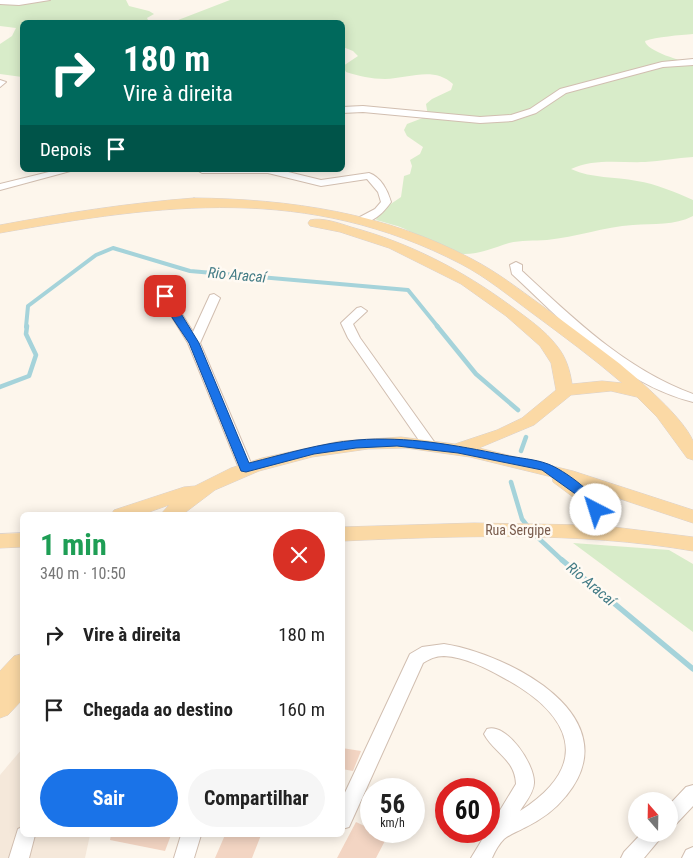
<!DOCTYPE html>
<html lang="pt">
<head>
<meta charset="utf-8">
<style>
	body { margin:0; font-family:"Roboto Condensed",sans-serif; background:#f6f6f6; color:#222; height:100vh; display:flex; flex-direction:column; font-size:19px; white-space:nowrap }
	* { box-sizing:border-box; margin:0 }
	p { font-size:16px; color:#767676 }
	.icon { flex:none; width:28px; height:28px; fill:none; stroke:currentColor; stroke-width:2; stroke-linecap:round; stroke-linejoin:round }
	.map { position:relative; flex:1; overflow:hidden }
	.drawer { position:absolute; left:20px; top:512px; width:325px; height:325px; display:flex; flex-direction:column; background:#fff; border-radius:8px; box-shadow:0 2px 12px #0003 }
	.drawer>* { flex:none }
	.guide { position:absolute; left:20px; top:20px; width:325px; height:152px; border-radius:8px; box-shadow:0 2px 12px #0003; background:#00695c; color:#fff; overflow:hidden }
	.needle { width:32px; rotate:340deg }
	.controls { position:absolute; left:628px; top:792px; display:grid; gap:10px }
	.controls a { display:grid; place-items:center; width:50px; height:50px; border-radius:50%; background:#fff; box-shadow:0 2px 12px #0003; font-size:25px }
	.speed { position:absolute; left:360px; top:778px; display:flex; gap:10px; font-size:25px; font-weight:700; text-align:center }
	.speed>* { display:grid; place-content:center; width:65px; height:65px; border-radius:50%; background:#fff; box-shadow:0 2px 12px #0003; line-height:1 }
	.speed small { font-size:12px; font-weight:400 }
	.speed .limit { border:8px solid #d22; background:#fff; color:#111 }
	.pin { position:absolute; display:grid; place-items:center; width:42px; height:42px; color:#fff; margin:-21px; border-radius:10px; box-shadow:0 2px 8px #0006 }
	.me { position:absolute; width:55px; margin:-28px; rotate:320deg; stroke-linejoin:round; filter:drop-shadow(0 0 4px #0008) }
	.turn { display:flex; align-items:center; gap:18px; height:105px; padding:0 20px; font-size:22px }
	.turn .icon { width:65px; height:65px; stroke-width:2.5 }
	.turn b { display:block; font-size:35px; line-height:42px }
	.then { display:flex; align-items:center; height:48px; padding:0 20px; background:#0003; gap:10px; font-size:19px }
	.round { display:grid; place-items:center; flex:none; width:52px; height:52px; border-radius:26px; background:#f6f6f6 }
	.overview { display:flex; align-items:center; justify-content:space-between; height:85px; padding:0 20px }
	h1 { font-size:30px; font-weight:700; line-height:38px; color:#1e9e55 }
	.primary-button { display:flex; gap:10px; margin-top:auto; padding:10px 20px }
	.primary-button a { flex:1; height:58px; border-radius:30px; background:#1a73e8; color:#fff; font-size:20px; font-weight:700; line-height:58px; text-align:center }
	.primary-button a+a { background:#f6f6f6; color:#222 }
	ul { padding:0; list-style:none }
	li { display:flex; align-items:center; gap:15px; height:75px; padding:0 20px }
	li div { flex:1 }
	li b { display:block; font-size:19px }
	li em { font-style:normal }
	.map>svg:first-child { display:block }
	.residential { fill:#f5e8da }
	.green { fill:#d8ecc9 }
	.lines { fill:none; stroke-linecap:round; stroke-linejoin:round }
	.stream-far2 { stroke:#a5d3da; stroke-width:4 }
	.stream-far1 { stroke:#a5d3da; stroke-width:4.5 }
	.stream { stroke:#a5d3da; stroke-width:5.5 }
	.building { fill:#f3d5c3 }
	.minor-casing { stroke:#d1beb0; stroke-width:2 }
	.major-casing { stroke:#dad1cd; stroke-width:1 }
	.minor { fill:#fff; fill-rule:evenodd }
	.major { fill:#fbd9a5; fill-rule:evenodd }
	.route { fill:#1a73e8; stroke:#114b97 }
	.labels { text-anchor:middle; stroke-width:5; stroke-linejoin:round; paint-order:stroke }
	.street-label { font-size:14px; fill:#7a5c4d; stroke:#fffaf3 }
	.water-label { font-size:15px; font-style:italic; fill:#437c86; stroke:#fffaf3 }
</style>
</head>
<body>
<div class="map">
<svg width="693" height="858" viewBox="0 0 693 858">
	<rect width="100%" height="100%" fill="#fdf6ec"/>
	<!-- residential -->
	<path class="residential" d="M 22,749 L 22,835 L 90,835 L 85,858 L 0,858 L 0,775 Z"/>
	<!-- green -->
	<path class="green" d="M 0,0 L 126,0 L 129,6 L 149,11 L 154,14 L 147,18 L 149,22 L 22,22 L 22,77 L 0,74 L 0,44 L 12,36 L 16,28 L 0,26 Z
		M 230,0 L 693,0 L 693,34 C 680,35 656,37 645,41 C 646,51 683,62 693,63 L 693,157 C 677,158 661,161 645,162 C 620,163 595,158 571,169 C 593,179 614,176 637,181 C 656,184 675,192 693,200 L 693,216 C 674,226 654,223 633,225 C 604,227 576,237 547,240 C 534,241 521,240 509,243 C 493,248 478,255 461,254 C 440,252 423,238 405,229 C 396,225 386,223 376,220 L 379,212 L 401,197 L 404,176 L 410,174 L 412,166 L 410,160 L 420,154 L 423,147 L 407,136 L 404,130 L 407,124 L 428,116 L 426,104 L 432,99 L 451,90 L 453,84 C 434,66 409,78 385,79 C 371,79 359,76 346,72 L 343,66 L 358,56 L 353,51 L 343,47 L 342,22 L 173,22 Z
		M 573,543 L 669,550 L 693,564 L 693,632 Z"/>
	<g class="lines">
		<!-- stream-far2 -->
		<path class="stream-far2" d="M 26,327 L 28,306 L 96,255 L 113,248 L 190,271 L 408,290 L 438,327"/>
		<!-- stream-far1 -->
		<path class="stream-far1" d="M 437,326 L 476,374 L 518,410
			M 0,387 L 29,376 L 36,355 L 26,334 L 27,326
			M 521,451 L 526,437
			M 511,482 L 522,519 L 529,528
			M 534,534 L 563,561"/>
		<!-- stream -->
		<path class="stream" d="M 562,560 L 693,669"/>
	</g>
	<!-- building -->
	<path class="building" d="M 342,748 L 361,751 L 353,771 L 342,769 Z
		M 356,822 L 371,829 L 371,831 L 388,835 L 376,858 L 337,858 Z
		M 111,835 L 171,835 L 165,851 L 110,840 Z
		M 225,835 L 261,835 L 252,858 L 215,858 Z"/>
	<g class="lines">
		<defs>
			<path id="minor" d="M 0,0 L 50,0 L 19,5 L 0,4 Z
				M 693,59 L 693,65 L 663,67 L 566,93 L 536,113 L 512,121 L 480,123 L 363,112 L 342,113 L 342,107 L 363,106 L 480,117 L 511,115 L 530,109 L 560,89 L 662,62 Z
				M 0,80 L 6,82 L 0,87 Z
				M 57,170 L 74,170 L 0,190 L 0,184 Z
				M 197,170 L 280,170 L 321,180 L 369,173 C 381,177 388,191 391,202 C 384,212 372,225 358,222 L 358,218 L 375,209 L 381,202 L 378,192 L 367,179 L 321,186 L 268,173 L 202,173 Z
				M 516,262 L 522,265 L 522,271 C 574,319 625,369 693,394 L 693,402 C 620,384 565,323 512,274 L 510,265 Z
				M 165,292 L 169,293 L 193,332 L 210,295 L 214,294 L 220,298 L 200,343 L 253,468 L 251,471 L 246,473 L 239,468 L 188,343 L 159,296 Z
				M 361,307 L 367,311 L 353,324 L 360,338 L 435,443 L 437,446 L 435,449 L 425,449 L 348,338 L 341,323 L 357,308 Z
				M 444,644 C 509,654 631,717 566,796 C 555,810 539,821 524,828 C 517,832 510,834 504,839 C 499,844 495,851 492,858 L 471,858 L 516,784 C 515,759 494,753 484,734 L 487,729 C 506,722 535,764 534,783 C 534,792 525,803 520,811 C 594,764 571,714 504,678 C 486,668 465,657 444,656 C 435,656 430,659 423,663 L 349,827 L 342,829 L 342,799 L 410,654 L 422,647 Z
				M 693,785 L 693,806 L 676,824 L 669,826 L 669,805 L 686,787 Z
				M 22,827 L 22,835 L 35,835 L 29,858 L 9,858 L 18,829 Z
				M 641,834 L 664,834 L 644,858 L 621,858 L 624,852 Z
				M 181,835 L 201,835 L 194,858 L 174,858 Z
				M 693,847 L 693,858 L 682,858 L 686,850 Z"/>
			<path id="major" d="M 194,198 C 290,199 386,213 472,259 C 497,272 519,289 541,305 C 568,325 594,344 620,364 C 640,381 683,417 693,441 C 693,446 693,454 693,460 L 687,458 L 657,417 L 637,397 L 611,391 L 571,395 L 534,425 L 479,448 L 573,471 L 693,510 L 693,523 L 584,487 C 597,496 611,507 606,526 L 693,537 L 693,551 C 576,531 460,536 342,541 L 342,527 L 474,523 L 587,525 L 585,506 L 553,482 L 552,477 L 470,457 L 406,448 L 368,449 L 312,457 L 259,471 L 215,490 L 182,515 L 160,515 L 169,505 L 141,515 L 111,515 L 114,510 L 184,487 L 195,486 L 231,468 L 262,458 L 340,441 L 401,437 L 455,444 L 497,430 L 522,418 L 556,390 L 551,363 L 540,346 L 506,316 L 461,284 L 389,248 L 340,232 L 310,226 L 308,223 L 310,220 C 322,217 339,223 351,227 C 410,243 462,270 511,306 C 527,318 545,330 557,346 C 566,357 570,370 572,384 L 602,381 L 622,383 C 593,358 563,336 532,313 C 509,296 486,277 461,264 C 307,184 163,204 0,233 L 0,225 C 65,213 128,203 194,198 Z
				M 22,533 L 22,547 L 0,548 L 0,534 Z
				M 22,654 L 22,676 L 20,678 L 22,677 L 22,700 L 8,715 L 0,718 L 0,671 L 14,656 Z"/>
		</defs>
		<!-- minor casing -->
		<use href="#minor" class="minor-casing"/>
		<!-- major casing -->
		<use href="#major" class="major-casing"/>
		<!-- minor -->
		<use href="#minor" class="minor"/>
		<!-- major -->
		<use href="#major" class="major"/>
	</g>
	<!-- route -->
	<path class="route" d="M 162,294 L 169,294 L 199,343 L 249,463 C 285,454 321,443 357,440 C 407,436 455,445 504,455 C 518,458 535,459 548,464 C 564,470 597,494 602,510 L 596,514 L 592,513 L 588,504 L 581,498 L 542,470 L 458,453 L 397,446 L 356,448 L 314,454 L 246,472 L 241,471 L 189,343 L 173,319 L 160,296 Z"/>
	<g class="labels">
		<!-- street labels -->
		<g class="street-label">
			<text x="518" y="535">Rua Sergipe</text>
		</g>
		<!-- water labels -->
		<g class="water-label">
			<text transform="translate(237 275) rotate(5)" y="5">Rio Aracaí</text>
			<text transform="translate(591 584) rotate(40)" y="5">Rio Aracaí</text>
		</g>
	</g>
</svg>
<div class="controls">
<a><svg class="needle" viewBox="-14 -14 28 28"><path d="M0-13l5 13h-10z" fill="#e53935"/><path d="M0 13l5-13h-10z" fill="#767676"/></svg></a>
</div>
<div class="speed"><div>56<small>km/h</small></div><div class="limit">60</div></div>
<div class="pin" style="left:165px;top:296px;background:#d93025"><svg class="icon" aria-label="arrive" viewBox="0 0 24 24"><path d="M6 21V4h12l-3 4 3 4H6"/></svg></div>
<svg class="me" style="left:596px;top:510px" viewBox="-20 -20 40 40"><circle r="19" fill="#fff"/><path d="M0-13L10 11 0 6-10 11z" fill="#1a73e8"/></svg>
<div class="guide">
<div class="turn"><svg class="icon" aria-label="right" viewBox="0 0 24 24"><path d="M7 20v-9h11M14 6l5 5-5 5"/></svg><div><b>180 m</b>Vire à direita</div></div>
<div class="then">Depois<svg class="icon" aria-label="arrive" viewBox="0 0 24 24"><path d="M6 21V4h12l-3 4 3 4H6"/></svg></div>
</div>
<section class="drawer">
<div class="overview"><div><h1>1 min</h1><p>340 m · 10:50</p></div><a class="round" style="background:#d93025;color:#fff"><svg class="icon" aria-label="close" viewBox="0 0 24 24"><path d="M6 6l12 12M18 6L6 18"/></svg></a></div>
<ul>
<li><svg class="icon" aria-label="right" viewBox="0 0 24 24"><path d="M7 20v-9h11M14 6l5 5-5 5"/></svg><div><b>Vire à direita</b></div><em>180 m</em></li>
<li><svg class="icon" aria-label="arrive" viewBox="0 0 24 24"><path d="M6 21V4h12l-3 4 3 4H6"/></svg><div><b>Chegada ao destino</b></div><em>160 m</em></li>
</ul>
<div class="primary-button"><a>Sair</a><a>Compartilhar</a></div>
</section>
</div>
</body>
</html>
